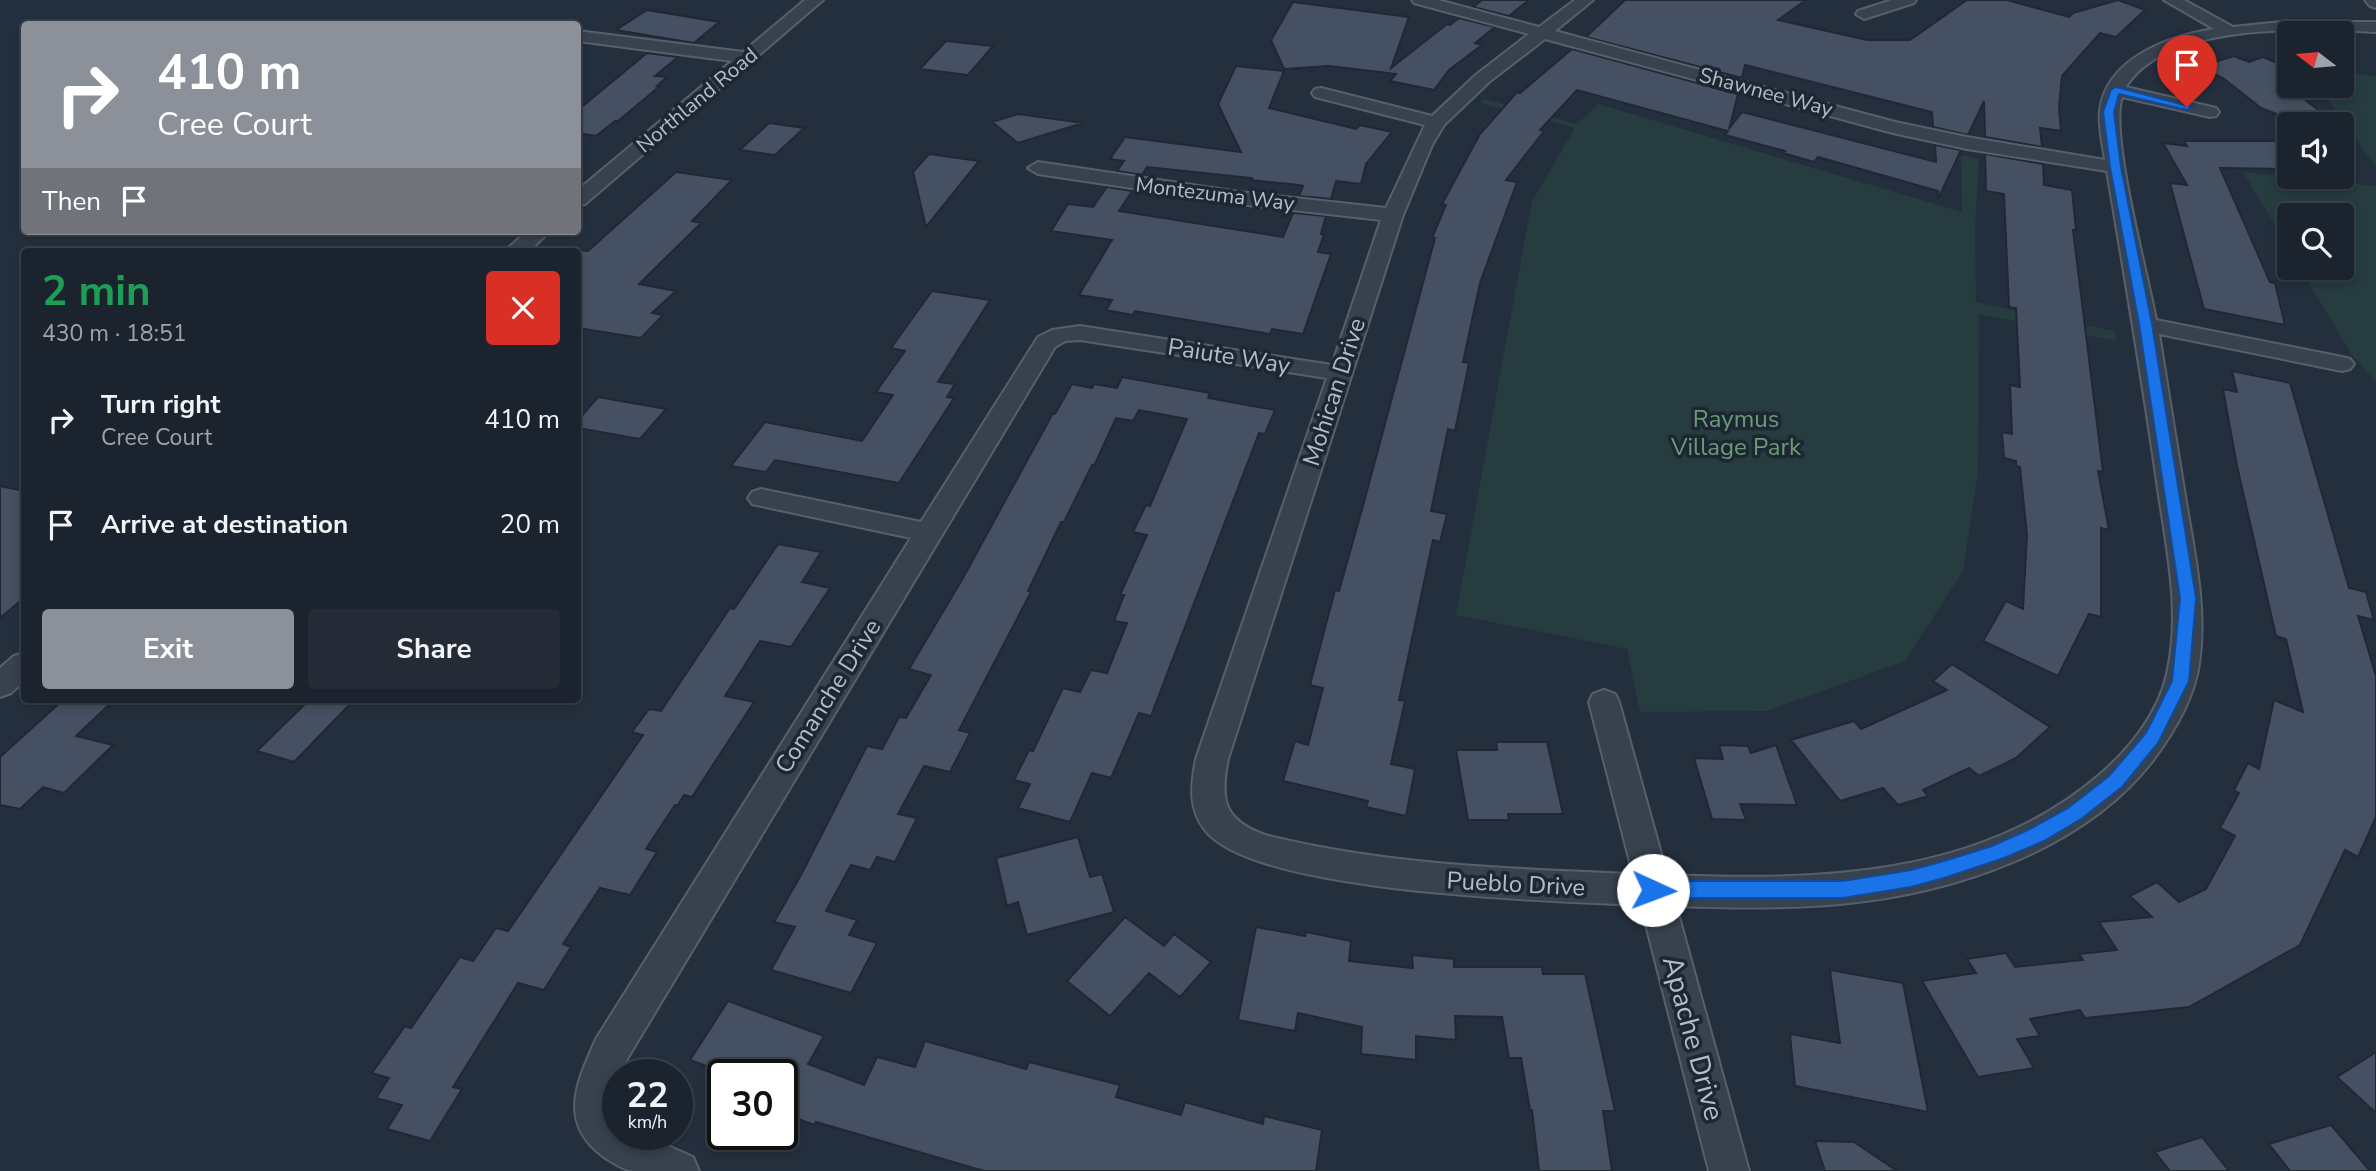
<!DOCTYPE html>
<html lang="en">
<head>
<meta charset="utf-8">
<style>
	body { margin:0; font-family:"Nunito Sans",sans-serif; background:#242b36; color:#f1f3f6; height:100vh; display:flex; flex-direction:column; font-size:26px; white-space:nowrap }
	* { box-sizing:border-box; margin:0 }
	p { font-size:23px; color:#a0a4aa }
	.icon { flex:none; width:38px; height:38px; fill:none; stroke:currentColor; stroke-width:2; stroke-linecap:round; stroke-linejoin:round }
	.map { position:relative; flex:1; overflow:hidden }
	.side { position:absolute; left:21px; top:248px; width:560px; height:455px; display:flex; flex-direction:column; background:#1b232e; border-radius:7px; box-shadow:0 4px 10px #0003,0 0 0 2px #39404a }
	.side>* { flex:none }
	.guide { position:absolute; left:21px; top:21px; width:560px; height:214px; border-radius:7px; box-shadow:0 4px 10px #0003,0 0 0 2px #39404a; background:#8c9099; color:#fff; overflow:hidden }
	.needle { width:46px; rotate:286deg }
	.buttons { position:absolute; left:2277px; top:21px; display:grid; gap:14px }
	.buttons a { display:grid; place-items:center; width:77px; height:77px; border-radius:7px; background:#1b232e; box-shadow:0 4px 10px #0003,0 0 0 2px #39404a; font-size:35px }
	.speed { position:absolute; left:602px; top:1059px; display:flex; gap:14px; font-size:35px; font-weight:700; text-align:center }
	.speed>* { display:grid; place-content:center; width:91px; height:91px; border-radius:50%; background:#1b232e; box-shadow:0 4px 10px #0003,0 0 0 2px #39404a; line-height:1 }
	.speed small { font-size:18px; font-weight:400 }
	.speed .limit { border:4px solid #111; border-radius:10px; background:#fff; color:#111 }
	.pin { position:absolute; display:grid; place-items:center; width:60px; height:60px; color:#fff; margin:-72px -30px; border-radius:50% 50% 50% 0; rotate:-45deg; box-shadow:0 0 7px #0007 }
	.pin .icon { rotate:45deg }
	.me { position:absolute; width:77px; margin:-38px; rotate:92deg; stroke-linejoin:round; filter:drop-shadow(0 0 5px #0008) }
	.turn { display:flex; align-items:center; gap:24px; height:147px; padding:0 21px; font-size:32px }
	.turn .icon { width:91px; height:91px; stroke-width:2.5 }
	.turn b { display:block; font-size:49px; line-height:60px }
	.then { display:flex; align-items:center; height:66px; padding:0 21px; background:#0003; gap:14px; font-size:26px }
	.round { display:grid; place-items:center; flex:none; width:74px; height:74px; border-radius:7px; background:#242b36 }
	.overview { display:flex; align-items:center; justify-content:space-between; height:119px; padding:0 21px }
	h1 { font-size:42px; font-weight:700; line-height:52px; color:#1e9e55 }
	.button { display:flex; gap:14px; margin-top:auto; padding:14px 21px }
	.button a { flex:1; height:80px; border-radius:7px; background:#8c9099; color:#fff; font-size:28px; font-weight:700; line-height:80px; text-align:center }
	.button a+a { background:#242b36; color:#f1f3f6 }
	ul { padding:0; list-style:none }
	li { display:flex; align-items:center; gap:21px; height:105px; padding:0 21px }
	li div { flex:1 }
	li b { display:block; font-size:26px }
	li em { font-style:normal }
	.map>svg:first-child { display:block }
	.green { fill:#263c3f }
	.building { fill:#455162; stroke:#1f2835; stroke-width:2 }
	.lines { fill:none; stroke-linecap:round; stroke-linejoin:round }
	.street-casing { stroke:#565f6c; stroke-width:4 }
	.street { fill:#38414e; fill-rule:evenodd }
	.route { fill:#1a73e8; stroke:#114b97; stroke-width:2 }
	.labels { text-anchor:middle; stroke-width:7; stroke-linejoin:round; paint-order:stroke }
	.far-street-label { font-size:21px; fill:#b4bcc9; stroke:#1d2633 }
	.street-label { font-size:24px; fill:#b4bcc9; stroke:#1d2633 }
	.park-label { font-size:24px; fill:#6b9a76; stroke:#1d2633 }
	.near-street-label { font-size:28px; fill:#b4bcc9; stroke:#1d2633 }
</style>
</head>
<body>
<div class="map">
<svg width="2376" height="1171" viewBox="0 0 2376 1171">
	<rect width="100%" height="100%" fill="#242f3e"/>
	<!-- green -->
	<path class="green" d="M 2342,73 L 2376,76 L 2376,168 L 2319,86 L 2342,86 Z
		M 1484,99 L 1577,124 L 1598,104 L 1962,212 L 1961,155 L 1979,159 L 1975,228 L 1976,302 L 2114,331 L 2117,341 L 1979,314 L 1978,472 L 1963,571 L 1905,661 L 1767,711 L 1640,712 L 1627,649 L 1456,615 L 1532,201 L 1575,128 L 1480,103 Z
		M 2243,172 L 2376,186 L 2376,382 L 2351,354 L 2300,268 L 2342,268 L 2342,215 L 2289,215 L 2289,249 Z"/>
	<!-- building -->
	<path class="building" d="M 1482,0 L 1529,0 L 1509,16 L 1473,7 Z
		M 1625,0 L 1806,0 L 1778,20 L 1867,40 L 1910,40 L 1967,0 L 2007,0 L 2069,17 L 2073,13 L 2118,0 L 2145,10 L 2116,37 L 2100,33 L 2062,76 L 2059,108 L 2061,131 L 2040,128 L 2042,147 L 1985,137 L 1984,101 L 1968,135 L 1933,127 L 1932,112 L 1745,65 L 1742,78 L 1586,37 Z
		M 1293,2 L 1409,17 L 1391,68 L 1447,24 L 1450,25 L 1459,18 L 1495,27 L 1475,43 L 1482,45 L 1449,70 L 1434,90 L 1390,81 L 1396,74 L 1329,66 L 1284,69 L 1271,40 Z
		M 647,10 L 719,22 L 694,43 L 616,30 Z
		M 946,41 L 993,46 L 968,75 L 920,69 Z
		M 1572,49 L 1738,94 L 1729,129 L 1742,112 L 1936,162 L 1935,145 L 1961,150 L 1938,199 L 1938,191 L 1818,157 L 1814,162 L 1783,153 L 1785,151 L 1725,135 L 1728,131 L 1577,90 L 1540,130 L 1544,131 L 1506,180 L 1517,182 L 1480,283 L 1463,362 L 1469,363 L 1455,431 L 1448,429 L 1431,511 L 1447,514 L 1440,542 L 1433,540 L 1399,700 L 1405,701 L 1391,764 L 1415,769 L 1406,816 L 1366,807 L 1368,801 L 1283,781 L 1295,741 L 1308,745 L 1323,688 L 1310,685 L 1335,590 L 1339,591 L 1364,502 L 1435,238 L 1432,238 L 1446,205 L 1442,204 L 1480,134 L 1517,92 L 1520,93 Z
		M 647,53 L 678,57 L 655,76 L 667,77 L 657,86 L 660,86 L 618,121 L 615,121 L 596,136 L 578,133 L 578,110 Z
		M 2234,56 L 2249,62 L 2263,57 L 2289,68 L 2289,75 L 2278,79 L 2325,115 L 2279,115 L 2261,108 L 2223,78 L 2198,67 Z
		M 1236,66 L 1284,71 L 1269,108 L 1356,129 L 1360,125 L 1392,132 L 1366,164 L 1361,184 L 1336,181 L 1331,199 L 1299,196 L 1303,186 L 1299,185 L 1251,180 L 1252,178 L 1147,167 L 1142,175 L 1117,171 L 1124,161 L 1110,159 L 1125,137 L 1241,152 L 1218,104 Z
		M 1018,114 L 1083,123 L 1018,143 L 992,122 Z
		M 769,123 L 804,128 L 775,155 L 740,150 Z
		M 2184,141 L 2289,141 L 2289,169 L 2220,168 L 2270,282 L 2275,283 L 2285,325 L 2204,309 L 2170,183 L 2187,185 L 2163,143 L 2187,146 Z
		M 929,154 L 979,161 L 926,227 L 913,172 Z
		M 1985,154 L 2043,164 L 2044,185 L 2072,190 L 2076,230 L 2073,230 L 2103,472 L 2098,471 L 2109,530 L 2101,528 L 2101,617 L 2089,614 L 2058,676 L 1983,641 L 2006,601 L 2023,609 L 2027,535 L 2020,467 L 2016,466 L 2016,461 L 2004,458 L 2002,432 L 2012,434 L 2010,385 L 2020,387 L 2016,308 L 2009,307 L 2004,194 L 1986,191 Z
		M 676,172 L 732,180 L 692,221 L 701,223 L 639,284 L 676,291 L 652,313 L 663,315 L 641,338 L 578,328 L 578,250 L 588,251 Z
		M 1107,187 L 1132,191 L 1119,211 L 1283,237 L 1293,213 L 1326,216 L 1321,234 L 1324,234 L 1318,252 L 1331,254 L 1303,334 L 1272,329 L 1270,334 L 1135,311 L 1133,315 L 1106,310 L 1112,300 L 1079,295 L 1112,240 L 1051,231 L 1068,204 L 1093,207 Z
		M 932,291 L 990,300 L 938,382 L 955,384 L 947,397 L 954,398 L 899,483 L 775,460 L 766,472 L 731,466 L 765,422 L 862,441 L 893,395 L 876,392 L 905,351 L 891,348 Z
		M 2232,371 L 2290,383 L 2349,588 L 2366,592 L 2374,620 L 2358,616 L 2376,676 L 2376,817 L 2358,857 L 2345,850 L 2300,945 L 2189,1007 L 2085,1018 L 2080,1010 L 2030,1019 L 2040,1036 L 2017,1039 L 2034,1068 L 1978,1077 L 1922,981 L 1976,973 L 1967,959 L 2006,953 L 2015,967 L 2083,960 L 2079,954 L 2117,950 L 2099,922 L 2152,917 L 2130,896 L 2157,882 L 2179,902 L 2206,889 L 2235,836 L 2220,828 L 2239,793 L 2234,790 L 2248,763 L 2259,769 L 2274,700 L 2303,712 L 2286,639 L 2276,636 L 2237,466 L 2223,389 L 2237,392 Z
		M 1122,377 L 1210,393 L 1208,398 L 1275,410 L 1265,434 L 1259,433 L 1151,716 L 1139,713 L 1111,778 L 1092,773 L 1070,822 L 1018,808 L 1030,784 L 1014,780 L 1029,750 L 1033,751 L 1063,688 L 1080,692 L 1091,670 L 1107,673 L 1127,623 L 1114,621 L 1124,595 L 1120,595 L 1147,535 L 1133,532 L 1146,505 L 1150,506 L 1187,419 L 1139,410 L 1133,421 L 1116,418 L 1094,466 L 1092,465 L 1064,522 L 1061,522 L 1028,591 L 1031,592 L 959,730 L 970,733 L 950,772 L 924,766 L 898,814 L 917,818 L 895,862 L 877,857 L 870,870 L 851,865 L 826,911 L 857,920 L 849,935 L 877,943 L 851,993 L 771,970 L 795,927 L 774,922 L 801,875 L 867,746 L 882,749 L 899,717 L 906,718 L 931,675 L 909,669 L 963,578 L 1053,413 L 1055,414 L 1072,384 L 1092,388 L 1094,384 L 1117,388 Z
		M 598,397 L 666,409 L 640,439 L 578,428 L 578,420 Z
		M 0,486 L 24,491 L 24,598 L 0,618 Z
		M 778,544 L 821,552 L 802,582 L 830,588 L 791,647 L 760,641 L 725,696 L 754,702 L 692,797 L 684,795 L 678,805 L 675,805 L 646,849 L 657,852 L 630,895 L 600,888 L 563,944 L 571,947 L 544,990 L 518,983 L 453,1087 L 462,1089 L 430,1141 L 387,1129 L 402,1105 L 376,1098 L 389,1078 L 372,1073 L 405,1026 L 411,1028 L 460,957 L 473,961 L 496,928 L 508,931 L 643,735 L 632,732 L 649,709 L 661,711 L 730,608 L 734,609 Z
		M 1952,664 L 2050,727 L 2016,758 L 1979,776 L 1969,768 L 1923,790 L 1928,796 L 1898,805 L 1883,788 L 1840,801 L 1791,740 L 1854,721 L 1861,729 L 1947,690 L 1933,681 Z
		M 63,700 L 114,700 L 76,736 L 113,745 L 64,793 L 43,787 L 20,809 L 0,805 L 0,757 Z
		M 309,700 L 354,700 L 294,762 L 257,751 Z
		M 1496,742 L 1547,742 L 1563,814 L 1508,814 L 1509,820 L 1468,820 L 1456,750 L 1497,750 Z
		M 1719,745 L 1748,746 L 1751,753 L 1776,745 L 1797,805 L 1740,804 L 1746,820 L 1712,819 L 1694,758 L 1723,759 Z
		M 1078,837 L 1090,877 L 1102,874 L 1114,912 L 1027,935 L 1018,902 L 1007,906 L 996,858 Z
		M 1125,917 L 1164,946 L 1174,934 L 1211,962 L 1180,997 L 1149,973 L 1110,1016 L 1067,981 Z
		M 1256,927 L 1305,936 L 1306,932 L 1351,941 L 1349,961 L 1413,968 L 1412,955 L 1454,959 L 1454,967 L 1542,967 L 1543,974 L 1585,974 L 1615,1111 L 1603,1111 L 1612,1171 L 1539,1171 L 1532,1110 L 1530,1110 L 1521,1058 L 1509,1058 L 1502,1017 L 1455,1016 L 1456,1040 L 1416,1036 L 1416,1060 L 1361,1054 L 1362,1027 L 1298,1013 L 1295,1031 L 1238,1020 Z
		M 1830,970 L 1903,983 L 1928,1112 L 1795,1086 L 1790,1034 L 1840,1043 Z
		M 728,1001 L 824,1036 L 808,1064 L 864,1085 L 877,1057 L 915,1067 L 925,1041 L 1026,1069 L 1029,1062 L 1120,1085 L 1116,1097 L 1181,1115 L 1185,1102 L 1263,1124 L 1264,1116 L 1322,1130 L 1316,1171 L 984,1171 L 816,1122 L 814,1125 L 782,1113 L 782,1074 L 728,1074 L 690,1060 Z
		M 2376,1052 L 2376,1113 L 2337,1077 Z
		M 2331,1125 L 2370,1171 L 2290,1171 L 2269,1144 Z
		M 2202,1137 L 2229,1171 L 2170,1171 L 2155,1152 Z
		M 1815,1141 L 1854,1142 L 1897,1171 L 1825,1171 Z"/>
	<g class="lines">
		<defs>
			<path id="street" d="M 805,0 L 823,0 L 585,204 L 578,206 L 578,190 L 732,61 L 578,41 L 578,31 L 743,52 Z
				M 1412,0 L 1438,0 L 1539,27 L 1575,0 L 1593,0 L 1555,31 L 1895,122 L 1967,137 L 2105,160 C 2103,144 2098,126 2100,110 C 2107,58 2169,36 2214,29 L 2164,0 L 2184,0 L 2233,27 L 2281,22 L 2376,22 L 2376,32 C 2309,29 2166,21 2126,87 L 2216,108 L 2219,112 L 2216,116 L 2210,117 L 2122,97 C 2109,132 2148,275 2156,320 L 2342,357 L 2350,359 L 2354,364 L 2350,369 L 2342,371 L 2159,334 C 2168,390 2177,446 2186,502 C 2195,556 2207,609 2199,664 C 2194,699 2174,732 2154,759 C 2084,851 1951,894 1840,904 C 1785,909 1730,908 1676,906 L 1749,1171 L 1709,1171 L 1641,905 C 1557,901 1254,894 1205,830 C 1188,808 1191,785 1196,759 L 1327,378 L 1080,340 L 1065,341 L 1055,347 L 618,1074 C 616,1082 613,1090 612,1099 C 612,1111 618,1119 618,1134 L 641,1134 L 693,1157 L 699,1171 C 678,1171 655,1171 633,1171 C 623,1170 612,1162 604,1157 C 557,1123 577,1082 596,1039 L 911,538 L 752,504 L 748,498 L 752,492 L 761,489 L 921,522 L 1038,337 L 1052,330 L 1080,326 L 1332,365 L 1381,220 L 1239,204 L 1038,174 L 1028,168 L 1038,162 L 1239,192 L 1386,208 L 1425,125 L 1315,97 L 1312,93 L 1315,89 L 1321,88 L 1432,116 L 1477,74 L 1529,34 L 1414,3 ZM 1545,39 L 1893,133 L 1967,149 L 2107,171 C 2125,277 2143,383 2158,489 C 2167,550 2181,613 2167,674 C 2158,714 2129,750 2098,776 C 1978,878 1816,881 1667,875 L 1619,702 L 1615,694 L 1604,690 L 1593,694 L 1589,702 L 1633,874 C 1510,869 1385,865 1265,835 C 1223,820 1220,799 1228,759 L 1403,215 L 1432,145 L 1444,125 L 1489,82 Z
				M 1892,0 L 1916,0 L 1914,3 L 1864,19 L 1856,14 L 1858,11 Z
				M 2365,0 L 2376,0 L 2376,8 L 2370,6 Z
				M 527,231 L 550,231 L 528,252 L 504,252 Z
				M 24,653 L 24,681 L 11,693 L 0,697 L 0,668 L 14,656 Z"/>
		</defs>
		<!-- street casing -->
		<use href="#street" class="street-casing"/>
		<!-- street -->
		<use href="#street" class="street"/>
	</g>
	<!-- route -->
	<path class="route" d="M 2116,87 L 2192,107 L 2187,110 L 2119,94 L 2114,112 L 2121,167 L 2152,324 L 2196,598 L 2189,681 L 2158,743 L 2122,787 L 2081,819 L 2044,841 L 2004,858 L 1944,878 L 1911,887 L 1843,898 L 1653,898 L 1646,896 L 1643,890 L 1646,884 L 1653,881 L 1843,881 L 1911,870 L 1944,861 L 1992,846 L 2030,829 L 2068,808 L 2109,776 L 2146,733 L 2172,681 L 2180,598 L 2139,324 L 2110,167 L 2103,112 L 2111,90 Z"/>
	<g class="labels">
		<!-- far-street labels -->
		<g class="far-street-label">
			<text transform="translate(1766 92) rotate(15)" y="7">Shawnee Way</text>
			<text transform="translate(697 100) rotate(-40)" y="7">Northland Road</text>
			<text transform="translate(1215 194) rotate(7)" y="7">Montezuma Way</text>
		</g>
		<!-- street labels -->
		<g class="street-label">
			<text transform="translate(1229 356) rotate(9)" y="8">Paiute Way</text>
			<text transform="translate(1334 392) rotate(-72)" y="8">Mohican Drive</text>
			<text transform="translate(828 696) rotate(-58)" y="8">Comanche Drive</text>
			<text transform="translate(1516 884) rotate(3)" y="8">Pueblo Drive</text>
		</g>
		<!-- park labels -->
		<g class="park-label">
			<text x="1736" y="427">Raymus<tspan x="1736" dy="28">Village Park</tspan></text>
		</g>
		<!-- near-street labels -->
		<g class="near-street-label">
			<text transform="translate(1694 1038) rotate(75)" y="10">Apache Drive</text>
		</g>
	</g>
</svg>
<div class="buttons">
<a><svg class="needle" viewBox="-14 -14 28 28"><path d="M0-13l5 13h-10z" fill="#e53935"/><path d="M0 13l5-13h-10z" fill="#a0a4aa"/></svg></a>
<a><svg class="icon" aria-label="sound" viewBox="0 0 24 24"><path d="M4 9h4l5-4v14l-5-4H4zM17 9q2 3 0 6"/></svg></a>
<a><svg class="icon" aria-label="search" viewBox="0 0 24 24"><circle cx="10" cy="10" r="6"/><path d="M15 15l6 6"/></svg></a>
</div>
<div class="speed"><div>22<small>km/h</small></div><div class="limit">30</div></div>
<div class="pin" style="left:2187px;top:107px;background:#d93025"><svg class="icon" aria-label="arrive" viewBox="0 0 24 24"><path d="M6 21V4h12l-3 4 3 4H6"/></svg></div>
<svg class="me" style="left:1653px;top:890px" viewBox="-20 -20 40 40"><circle r="19" fill="#fff"/><path d="M0-13L10 11 0 6-10 11z" fill="#1a73e8"/></svg>
<div class="guide">
<div class="turn"><svg class="icon" aria-label="right" viewBox="0 0 24 24"><path d="M7 20v-9h11M14 6l5 5-5 5"/></svg><div><b>410 m</b>Cree Court</div></div>
<div class="then">Then<svg class="icon" aria-label="arrive" viewBox="0 0 24 24"><path d="M6 21V4h12l-3 4 3 4H6"/></svg></div>
</div>
<section class="side">
<div class="overview"><div><h1>2 min</h1><p>430 m · 18:51</p></div><a class="round" style="background:#d93025;color:#fff"><svg class="icon" aria-label="close" viewBox="0 0 24 24"><path d="M6 6l12 12M18 6L6 18"/></svg></a></div>
<ul>
<li><svg class="icon" aria-label="right" viewBox="0 0 24 24"><path d="M7 20v-9h11M14 6l5 5-5 5"/></svg><div><b>Turn right</b><p>Cree Court</p></div><em>410 m</em></li>
<li><svg class="icon" aria-label="arrive" viewBox="0 0 24 24"><path d="M6 21V4h12l-3 4 3 4H6"/></svg><div><b>Arrive at destination</b></div><em>20 m</em></li>
</ul>
<div class="button"><a>Exit</a><a>Share</a></div>
</section>
</div>
</body>
</html>
